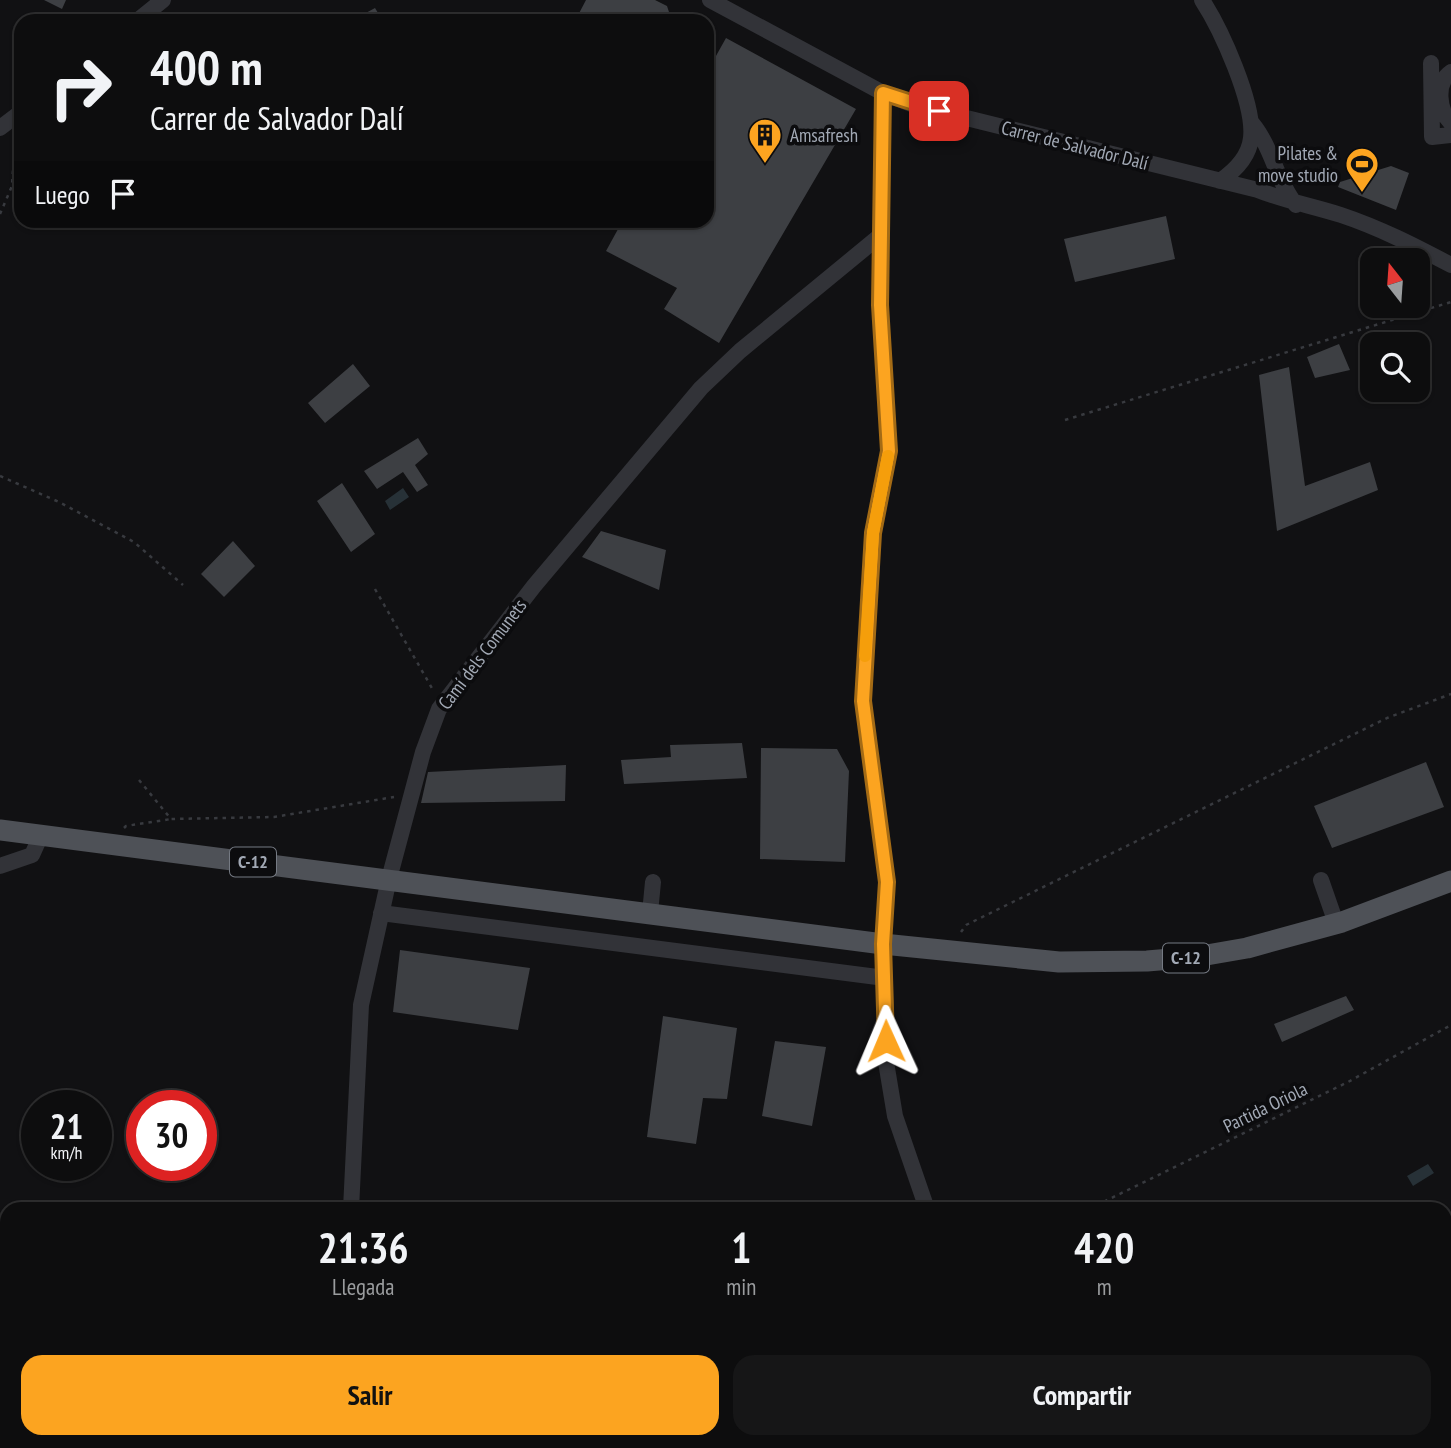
<!DOCTYPE html>
<html lang="es">
<head>
<meta charset="utf-8">
<style>
	body { margin:0; font-family:"PT Sans Narrow",sans-serif; background:#161617; color:#f1f3f6; height:100vh; display:flex; flex-direction:column; font-size:26px; white-space:nowrap }
	* { box-sizing:border-box; margin:0 }
	p { font-size:23px; color:#9a9c9e }
	.icon { flex:none; width:38px; height:38px; fill:none; stroke:currentColor; stroke-width:2; stroke-linecap:round; stroke-linejoin:round }
	.map { position:relative; flex:1; overflow:hidden }
	.drawer { position:absolute; left:0px; top:1202px; width:1452px; height:247px; display:flex; flex-direction:column; background:#0d0d0e; border-radius:21px 21px 0 0; box-shadow:0 2px 5px #0004,0 0 0 2px #2d2d2e }
	.drawer>* { flex:none }
	.hud { position:absolute; left:14px; top:14px; width:700px; height:214px; border-radius:21px; box-shadow:0 2px 5px #0004,0 0 0 2px #2d2d2e; background:#0d0d0e; color:#f1f3f6; overflow:hidden }
	.needle { width:46px; rotate:343deg }
	.tools { position:absolute; left:1360px; top:248px; display:grid; gap:14px }
	.tools a { display:grid; place-items:center; width:70px; height:70px; border-radius:14px; background:#0d0d0e; box-shadow:0 2px 5px #0004,0 0 0 2px #2d2d2e; font-size:35px }
	.speed { position:absolute; left:21px; top:1090px; display:flex; gap:14px; font-size:35px; font-weight:700; text-align:center }
	.speed>* { display:grid; place-content:center; width:91px; height:91px; border-radius:50%; background:#0d0d0e; box-shadow:0 2px 5px #0004,0 0 0 2px #2d2d2e; line-height:1 }
	.speed small { font-size:18px; font-weight:400 }
	.speed .limit { border:10px solid #d22; background:#fff; color:#111 }
	.pin { position:absolute; display:grid; place-items:center; width:60px; height:60px; color:#fff; margin:-30px; border-radius:14px; box-shadow:0 4px 10px #0006 }
	.me { position:absolute; width:77px; margin:-38px; rotate:359deg; stroke-linejoin:round; filter:drop-shadow(0 0 5px #0008) }
	.turn { display:flex; align-items:center; gap:24px; height:147px; padding:0 21px; font-size:32px }
	.turn .icon { width:91px; height:91px; stroke-width:2.5 }
	.turn b { display:block; font-size:49px; line-height:60px }
	.then { display:flex; align-items:center; height:66px; padding:0 21px; background:#0003; gap:14px; font-size:26px }
	.eta { display:flex; justify-content:space-evenly; align-items:center; height:119px; text-align:center }
	.eta b { font-size:42px; font-weight:600; line-height:49px }
	.button { display:flex; gap:14px; margin-top:auto; padding:14px 21px }
	.button a { flex:1; height:80px; border-radius:21px; background:#fca420; color:#111; font-size:28px; font-weight:600; line-height:80px; text-align:center }
	.button a+a { background:#161617; color:#f1f3f6 }
	.map>svg:first-child { display:block }
	.water { fill:#273137 }
	.building { fill:#3d3f43 }
	.lines { fill:none; stroke-linecap:round; stroke-linejoin:round }
	.path { stroke:#383a3f; stroke-width:2.5; stroke-dasharray:3.5 5; stroke-linecap:butt }
	.minor { stroke:#323338; stroke-width:16 }
	.major { stroke:#4e5157; stroke-width:21 }
	.route-casing { stroke:#a46b15; stroke-width:18 }
	.route { stroke:#fca420; stroke-width:12 }
	.slow { stroke:#f59e0b; stroke-width:12 }
	.labels { text-anchor:middle; stroke-width:7; stroke-linejoin:round; paint-order:stroke }
	.shield { fill:#0c0c0e; stroke:#757a83; stroke-width:2 }
	.shield-label { font-size:18px; font-weight:bold; fill:#a2a9b5 }
	.poi-label { font-size:19px; fill:#a2a9b5; stroke:#0c0c0e; text-anchor:start }
	.street-label { font-size:19px; fill:#a2a9b5; stroke:#0c0c0e }
</style>
</head>
<body>
<div class="map">
<svg width="1451" height="1448" viewBox="0 0 1451 1448">
	<rect width="100%" height="100%" fill="#111113"/>
	<!-- water -->
	<path class="water" d="M 403,488 L 409,497 L 390,510 L 385,501 Z
		M 1428,1164 L 1434,1173 L 1413,1186 L 1407,1176 Z"/>
	<!-- building -->
	<path class="building" d="M 44,0 L 66,0 L 62,9 Z
		M 586,0 L 655,0 L 667,6 L 672,21 L 575,21 Z
		M 375,8 L 383,21 L 351,21 Z
		M 726,38 L 856,109 L 719,343 L 664,309 L 677,288 L 606,251 L 623,220 L 707,220 L 707,72 Z
		M 1391,166 L 1409,173 L 1396,210 L 1338,187 L 1340,182 Z
		M 1166,216 L 1175,259 L 1075,282 L 1064,239 Z
		M 1339,344 L 1350,370 L 1315,378 L 1307,357 Z
		M 353,364 L 370,386 L 325,423 L 308,403 Z
		M 1289,367 L 1305,486 L 1370,462 L 1378,490 L 1277,531 L 1259,375 Z
		M 418,438 L 428,454 L 415,465 L 428,485 L 417,492 L 403,472 L 377,489 L 364,471 Z
		M 342,483 L 375,534 L 351,552 L 317,501 Z
		M 601,531 L 666,550 L 659,590 L 582,557 Z
		M 233,541 L 255,566 L 224,597 L 201,574 Z
		M 742,743 L 747,778 L 624,784 L 621,760 L 671,757 L 670,745 Z
		M 761,748 L 837,749 L 849,771 L 845,862 L 760,859 Z
		M 1426,762 L 1444,807 L 1332,848 L 1314,806 Z
		M 566,765 L 565,801 L 421,803 L 428,772 Z
		M 400,950 L 530,968 L 518,1030 L 393,1012 Z
		M 1346,996 L 1354,1010 L 1282,1042 L 1274,1024 Z
		M 663,1016 L 737,1028 L 727,1099 L 703,1098 L 696,1144 L 647,1137 Z
		M 775,1041 L 826,1047 L 812,1126 L 762,1116 Z
		M 156,1442 L 296,1442 L 294,1448 L 168,1448 Z
		M 361,1442 L 436,1442 L 436,1448 L 361,1448 Z
		M 870,1442 L 927,1442 L 930,1448 L 873,1448 Z"/>
	<g class="lines">
		<!-- path -->
		<path class="path" d="M 0,214 L 12,186 L 15,136
			M 1065,420 L 1451,302
			M 0,476 L 59,502 L 134,542 L 183,585
			M 375,589 L 433,690
			M 139,780 L 171,819 L 274,817 L 394,797
			M 124,828 L 126,826 L 171,819
			M 961,932 L 966,925 L 1387,718 L 1451,694
			M 1089,1209 L 1348,1082 L 1451,1025
			M 1446,1270 L 1451,1267
			M 1161,1448 L 1171,1442"/>
		<!-- minor -->
		<path class="minor" d="M 710,0 L 883,93 L 914,105 L 1258,190 C 1285,201 1313,206 1341,215 C 1380,228 1415,246 1451,265
			M 1202,0 C 1221,29 1255,104 1251,138 C 1249,157 1236,170 1220,181
			M 137,21 L 163,0
			M 1431,63 L 1432,137 L 1451,135
			M 1451,72 C 1435,83 1439,111 1451,123
			M 883,93 L 880,305 L 889,451 L 873,533 L 863,701 L 887,882 L 883,944 L 886,1062 L 895,1116 L 927,1209
			M 1252,123 C 1272,147 1276,180 1296,205
			M 0,128 L 21,112
			M 0,866 L 32,855 L 41,835
			M 1321,880 L 1336,923
			M 381,913 L 885,978
			M 650,913 L 653,882
			M 351,1209 L 361,1005 L 389,879 L 423,752 L 439,709 L 534,586 L 701,388 L 740,351 L 881,235
			M 1003,1442 L 1004,1448
			M 336,1448 L 336,1442"/>
		<!-- major -->
		<path class="major" d="M 0,830 L 883,944 L 1059,962 L 1147,961 L 1195,957 L 1247,948 L 1342,922 L 1451,881"/>
	</g>
	<g class="lines">
		<defs>
			<path id="route" d="M 886,1041 L 883,944 L 887,882 L 863,701 L 873,533 L 889,451 L 880,305 L 883,93 L 939,111"/>
		</defs>
		<!-- route casing -->
		<use href="#route" class="route-casing"/>
		<!-- route -->
		<use href="#route" class="route"/>
		<!-- slow -->
		<path class="slow" d="M 865,656 L 873,533 L 888,456"/>
	</g>
	<!-- icons -->
	<defs>
		<symbol id="building-pin" viewBox="-11 -11 22 30"><path d="M0 17L-7.5 6A9.5 9.5 0 1 1 7.5 6Z" fill="#fca420" stroke="#0c0c0e"/><path d="M-4-6H4V6H1V3H-1V6H-4ZM-2.5-4.3h1.7v1.8h-1.7ZM.8-4.3h1.7v1.8H.8ZM-2.5-1h1.7V.8h-1.7ZM.8-1h1.7V.8H.8Z" fill="#111"/></symbol>
		<symbol id="stadium-pin" viewBox="-11 -11 22 30"><path d="M0 17L-7.5 6A9.5 9.5 0 1 1 7.5 6Z" fill="#fca420" stroke="#0c0c0e"/><path d="M0-5a6.5 5 0 1 0 0 10a6.5 5 0 1 0 0-10ZM-3.5-1.8h7v3.6h-7Z" fill="#111"/></symbol>
	</defs>
	<g fill-rule="evenodd">
		<use href="#building-pin" x="746" y="116" width="38" height="52"/>
		<use href="#stadium-pin" x="1343" y="145" width="38" height="52"/>
	</g>
	<g class="labels">
		<!-- shield labels -->
		<g class="shield">
			<rect x="230" y="847.5" width="46" height="29" rx="5"/>
			<rect x="1163" y="943.5" width="46" height="29" rx="5"/>
		</g>
		<g class="shield-label">
			<text x="253" y="868">C-12</text>
			<text x="1186" y="964">C-12</text>
		</g>
		<!-- poi labels -->
		<g class="poi-label">
			<text x="790" y="142">Amsafresh</text>
			<text x="1338" y="160" text-anchor="end">Pilates &amp;<tspan x="1338" dy="22">move studio</tspan></text>
		</g>
		<!-- street labels -->
		<g class="street-label">
			<text transform="translate(1075 145) rotate(14)" y="7">Carrer de Salvador Dalí</text>
			<text transform="translate(482 654) rotate(-53)" y="7">Camí dels Comunets</text>
			<text transform="translate(1265 1107) rotate(-26)" y="7">Partida Oriola</text>
		</g>
	</g>
</svg>
<div class="tools">
<a><svg class="needle" viewBox="-14 -14 28 28"><path d="M0-13l5 13h-10z" fill="#e53935"/><path d="M0 13l5-13h-10z" fill="#9a9c9e"/></svg></a>
<a><svg class="icon" aria-label="search" viewBox="0 0 24 24"><circle cx="10" cy="10" r="6"/><path d="M15 15l6 6"/></svg></a>
</div>
<div class="speed"><div>21<small>km/h</small></div><div class="limit">30</div></div>
<div class="pin" style="left:939px;top:111px;background:#d93025"><svg class="icon" aria-label="arrive" viewBox="0 0 24 24"><path d="M6 21V4h12l-3 4 3 4H6"/></svg></div>
<svg class="me" style="left:886px;top:1041px" viewBox="-20 -20 40 40"><path d="M0-17L14 15 0 8-14 15z" fill="#fca420" stroke="#fff" stroke-width="4"/></svg>
<div class="hud">
<div class="turn"><svg class="icon" aria-label="right" viewBox="0 0 24 24"><path d="M7 20v-9h11M14 6l5 5-5 5"/></svg><div><b>400 m</b>Carrer de Salvador Dalí</div></div>
<div class="then">Luego<svg class="icon" aria-label="arrive" viewBox="0 0 24 24"><path d="M6 21V4h12l-3 4 3 4H6"/></svg></div>
</div>
<section class="drawer">
<div class="eta">
<div><b>21:36</b><p>Llegada</p></div>
<div><b>1</b><p>min</p></div>
<div><b>420</b><p>m</p></div>
</div>
<div class="button"><a>Salir</a><a>Compartir</a></div>
</section>
</div>
</body>
</html>
